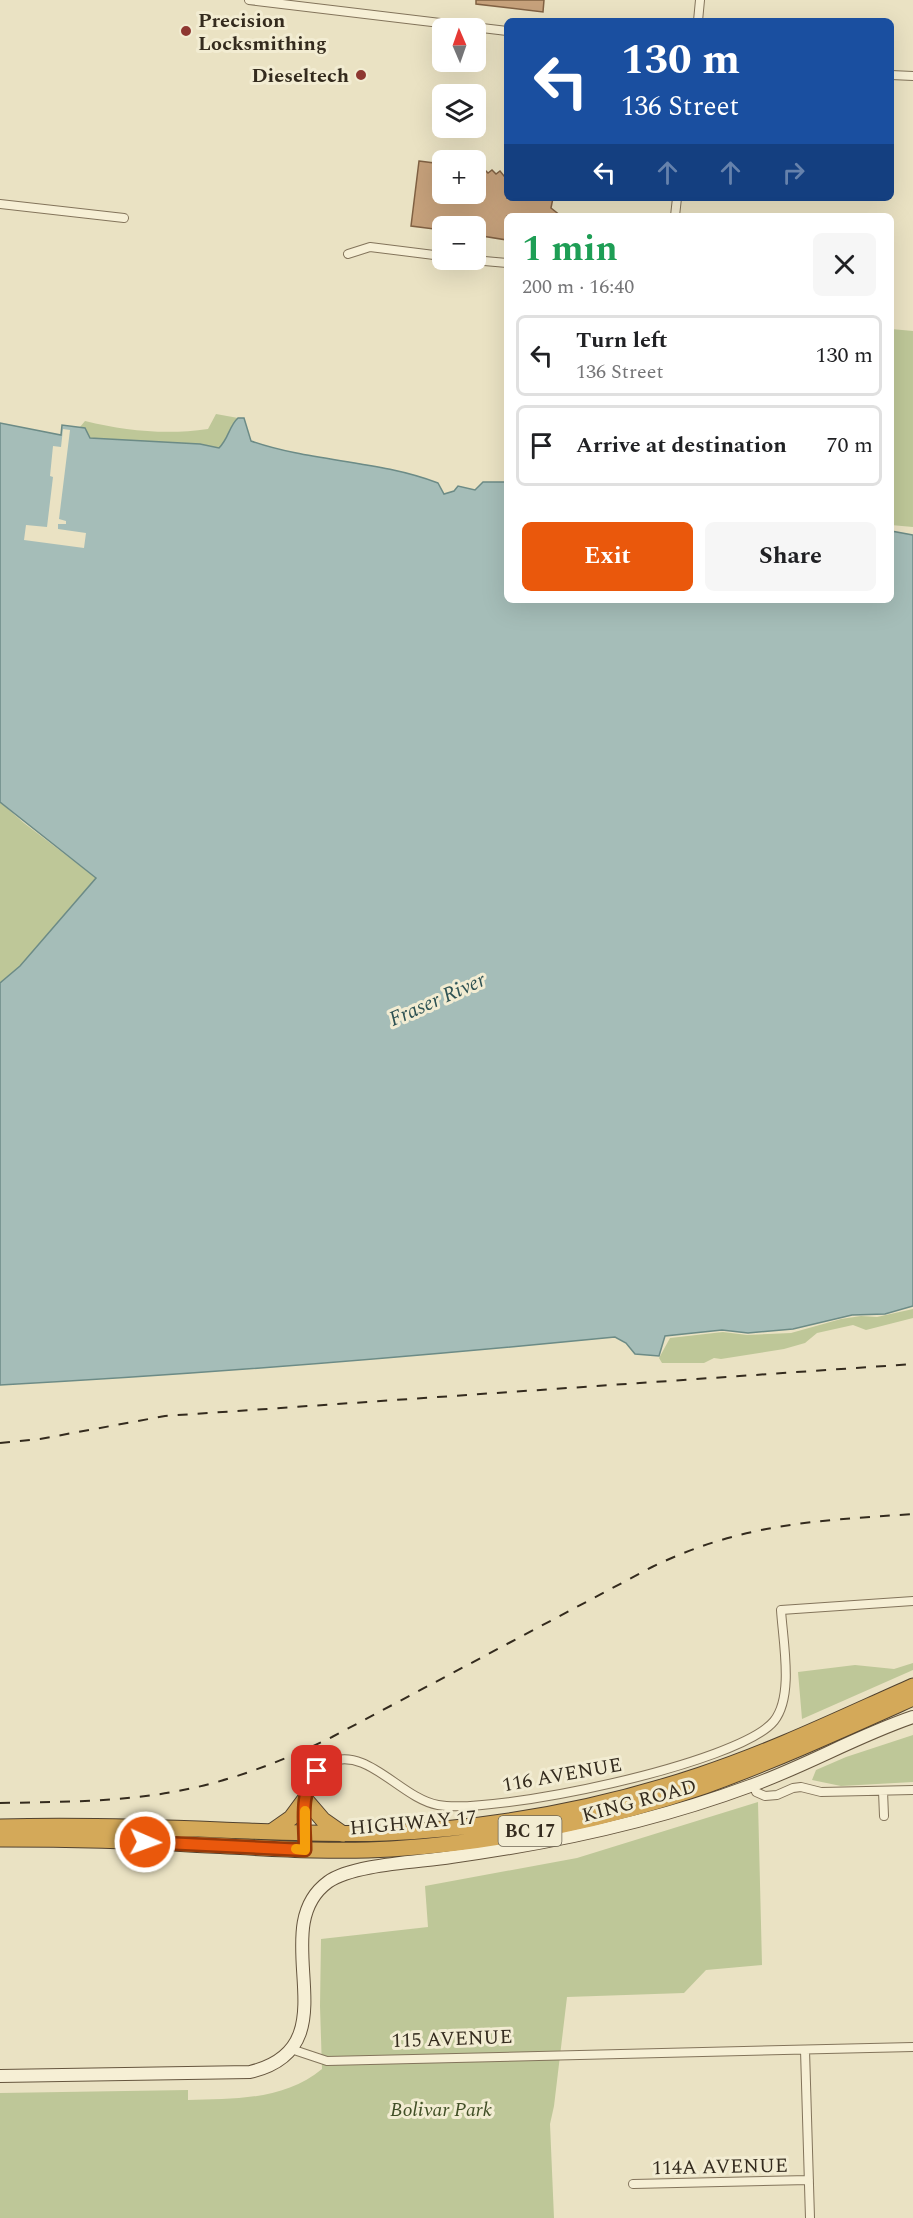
<!DOCTYPE html>
<html lang="en">
<head>
<meta charset="utf-8">
<style>
	body { margin:0; font-family:Spectral,serif; background:#f6f6f6; color:#202124; height:100vh; display:flex; flex-direction:column; font-size:22px; white-space:nowrap }
	* { box-sizing:border-box; margin:0 }
	p { font-size:20px; color:#757577 }
	.icon { flex:none; width:33px; height:33px; fill:none; stroke:currentColor; stroke-width:2; stroke-linecap:round; stroke-linejoin:round }
	.map { position:relative; flex:1; overflow:hidden }
	.side { position:absolute; left:504px; top:213px; width:390px; height:390px; display:flex; flex-direction:column; background:#fff; border-radius:9px; box-shadow:0 6px 24px #0002 }
	.side>* { flex:none }
	.banner { position:absolute; left:504px; top:18px; width:390px; height:183px; border-radius:9px; box-shadow:0 6px 24px #0002; background:#1a4fa0; color:#fff; overflow:hidden }
	.needle { width:39px; rotate:358deg }
	.tools { position:absolute; left:432px; top:18px; display:grid; gap:12px }
	.tools a { display:grid; place-items:center; width:54px; height:54px; border-radius:9px; background:#fff; box-shadow:0 6px 24px #0002; font-size:30px }
	.pin { position:absolute; display:grid; place-items:center; width:51px; height:51px; color:#fff; margin:-26px; border-radius:12px; box-shadow:0 3px 9px #0006 }
	.me { position:absolute; width:66px; margin:-33px; rotate:92deg; stroke-linejoin:round; filter:drop-shadow(0 0 4px #0008) }
	.turn { display:flex; align-items:center; gap:21px; height:126px; padding:0 18px; font-size:27px }
	.turn .icon { width:78px; height:78px; stroke-width:2.5 }
	.turn b { display:block; font-size:42px; line-height:51px }
	.lanes { display:flex; align-items:center; height:57px; padding:0 18px; background:#0003; justify-content:center; gap:30px; direction:ltr }
	.lanes .off { opacity:.35 }
	.round { display:grid; place-items:center; flex:none; width:63px; height:63px; border-radius:9px; background:#f6f6f6 }
	.headline { display:flex; align-items:center; justify-content:space-between; height:102px; padding:0 18px }
	h1 { font-size:36px; font-weight:700; line-height:45px; color:#1e9e55 }
	.action { display:flex; gap:12px; margin-top:auto; padding:12px 18px }
	.action a { flex:1; height:69px; border-radius:9px; background:#ea580c; color:#fff; font-size:24px; font-weight:700; line-height:69px; text-align:center }
	.action a+a { background:#f6f6f6; color:#202124 }
	ul { padding:0; list-style:none }
	li { display:flex; align-items:center; gap:18px; height:81px; margin:0 12px 9px; padding:0 6px; border:3px solid #e0e0e0; border-radius:9px }
	li div { flex:1 }
	li b { display:block; font-size:22px }
	li em { font-style:normal }
	.map>svg:first-child { display:block }
	.green { fill:#bec798 }
	.water { fill:#a5bdb8; stroke:#6c8b86; stroke-width:1.5 }
	.pier { fill:#eae2c3 }
	.building { fill:#c6a17b; stroke:#806143; stroke-width:1.5 }
	.lines { fill:none; stroke-linecap:round; stroke-linejoin:round }
	.street-casing { stroke:#83745b; stroke-width:10 }
	.secondary-casing { stroke:#65553e; stroke-width:14 }
	.highway-casing { stroke:#51422f; stroke-width:17 }
	.street { stroke:#f6efd5; stroke-width:8 }
	.secondary { stroke:#f6efd5; stroke-width:12 }
	.highway { stroke:#d4a959; stroke-width:15 }
	.rail { stroke:#342b1e; stroke-width:2; stroke-dasharray:10 10; stroke-linecap:butt }
	.route-casing { stroke:#983908; stroke-width:15 }
	.route { stroke:#ea580c; stroke-width:10 }
	.slow { stroke:#f59e0b; stroke-width:10 }
	.poi-dot { fill:#8e3730; stroke:#f2ecd2; stroke-width:2 }
	.labels { text-anchor:middle; stroke-width:6; stroke-linejoin:round; paint-order:stroke }
	.shield { fill:#f2ecd2; stroke:#6d6554; stroke-width:1.5 }
	.shield-label { font-size:18px; font-weight:bold; fill:#342b1e }
	.poi-label { font-size:20px; font-weight:bold; fill:#342b1e; stroke:#f2ecd2; text-anchor:start }
	.street-label { font-size:20px; fill:#342b1e; stroke:#f2ecd2 }
	.park-label { font-size:20px; font-style:italic; fill:#414f26; stroke:#f2ecd2 }
	.water-label { font-size:21px; font-style:italic; fill:#2e5253; stroke:#f2ecd2 }
</style>
</head>
<body>
<div class="map">
<svg width="913" height="2218" viewBox="0 0 913 2218">
	<rect width="100%" height="100%" fill="#eae2c3"/>
	<!-- green -->
	<path class="green" d="M 891,329 L 913,331 L 913,527 L 891,525 Z
		M 216,414 L 238,418 C 229,426 229,438 220,447 L 265,458 L 90,438 L 85,428 L 80,427 L 85,421 C 126,431 166,435 208,429 Z
		M 0,802 L 24,823 L 96,878 L 20,966 L 0,983 Z
		M 913,1309 L 913,1318 L 866,1330 L 853,1325 L 817,1333 L 805,1343 L 784,1349 L 721,1359 L 714,1358 L 704,1363 L 662,1363 L 659,1358 L 670,1338 L 723,1332 L 747,1335 L 791,1333 L 841,1319 L 861,1316 L 877,1317 Z
		M 913,1663 L 913,1670 L 802,1719 L 798,1672 L 855,1665 L 894,1669 Z
		M 913,1735 L 913,1782 L 841,1786 L 812,1780 L 816,1770 L 846,1757 Z
		M 758,1802 L 762,1965 L 706,1970 L 684,1993 L 567,1997 L 554,2106 L 550,2124 L 554,2218 L 0,2218 L 0,2093 L 188,2090 L 188,2100 C 234,2099 285,2100 322,2069 L 320,2006 L 321,1939 L 428,1927 L 425,1886 L 577,1858 Z"/>
	<!-- water -->
	<path class="water" d="M 238,418 L 244,418 L 251,441 C 311,462 378,460 438,483 L 444,494 L 454,491 L 458,486 L 475,490 L 483,482 L 507,482 L 507,600 L 891,600 L 891,531 L 913,535 L 913,1306 L 885,1314 L 852,1315 L 793,1329 L 748,1333 L 722,1330 L 665,1336 L 659,1356 L 635,1354 L 626,1343 L 615,1337 C 410,1357 205,1374 0,1385 L 0,983 L 20,966 L 96,878 L 0,802 L 0,423 L 61,435 L 62,425 L 85,428 L 90,438 L 200,444 L 219,448 C 229,438 229,426 238,418 Z"/>
	<!-- pier -->
	<path class="pier" d="M 63,429 L 70,430 L 59,519 L 66,521 L 66,524 L 58,524 L 58,529 L 86,533 L 84,548 L 24,540 L 26,525 L 47,527 L 53,477 L 50,476 L 53,446 L 61,447 Z"/>
	<!-- building -->
	<path class="building" d="M 476,0 L 544,0 L 543,12 L 476,4 Z
		M 419,161 L 442,164 L 442,194 L 476,194 L 476,167 L 481,172 L 484,169 L 488,173 L 492,170 L 496,174 L 500,171 L 504,176 L 507,173 L 507,198 L 553,198 L 551,208 L 561,216 L 507,216 L 507,240 L 476,235 L 476,226 L 442,226 L 442,230 L 411,226 Z"/>
	<g class="lines">
		<defs>
			<path id="street" d="M 249,0 L 507,31
				M 698,21 L 700,0
				M 891,75 L 913,76
				M 0,204 L 124,218
				M 675,216 L 677,198
				M 348,254 L 370,247 L 442,256
				M 473,260 L 507,263
				M 754,1785 L 756,1792 L 765,1796 L 777,1795 L 793,1788 L 801,1787 L 821,1792 L 913,1790
				M 883,1791 L 884,1816
				M 305,1849 C 305,1820 296,1778 328,1763 C 367,1745 400,1798 438,1805 C 493,1815 739,1764 774,1721 C 794,1696 783,1642 781,1610 L 913,1601
				M 291,2049 L 327,2061 L 913,2047
				M 805,2050 L 810,2218
				M 633,2184 L 809,2180"/>
			<path id="secondary" d="M 0,2076 L 250,2072 C 356,2047 262,1930 328,1882 C 353,1864 420,1862 451,1857 C 554,1843 653,1822 750,1786 C 806,1766 857,1736 913,1717"/>
			<path id="highway" d="M 0,1827 C 74,1825 148,1827 221,1830 C 276,1832 331,1835 386,1833 C 493,1828 599,1809 700,1775 C 773,1751 843,1717 913,1686
				M 271,1832 L 291,1818 L 305,1799 L 323,1820 L 343,1834
				M 0,1839 C 63,1839 126,1840 189,1844 C 256,1847 324,1853 391,1849 C 494,1843 607,1820 705,1786 C 776,1760 844,1729 913,1698"/>
		</defs>
		<!-- street casing -->
		<use href="#street" class="street-casing"/>
		<!-- secondary casing -->
		<use href="#secondary" class="secondary-casing"/>
		<!-- highway casing -->
		<use href="#highway" class="highway-casing"/>
		<!-- street -->
		<use href="#street" class="street"/>
		<!-- secondary -->
		<use href="#secondary" class="secondary"/>
		<!-- highway -->
		<use href="#highway" class="highway"/>
		<!-- rail -->
		<path class="rail" d="M 0,1443 L 40,1439 L 165,1416 L 913,1364
			M 0,1803 C 58,1802 116,1802 173,1792 C 229,1782 281,1762 332,1737 L 652,1567 C 743,1523 815,1521 913,1514"/>
	</g>
	<g class="lines">
		<defs>
			<path id="route" d="M 145,1842 L 305,1850 C 305,1823 299,1792 317,1771"/>
		</defs>
		<!-- route casing -->
		<use href="#route" class="route-casing"/>
		<!-- route -->
		<use href="#route" class="route"/>
		<!-- slow -->
		<path class="slow" d="M 296,1849 L 305,1850 L 305,1811"/>
	</g>
	<!-- markers -->
	<g class="poi-dot">
		<circle cx="186" cy="31" r="6"/>
		<circle cx="361" cy="75" r="6"/>
	</g>
	<g class="labels">
		<!-- shield labels -->
		<rect class="shield" x="498.5" y="1816" width="63" height="30" rx="4.5"/>
		<g class="shield-label">
			<text x="530" y="1837">BC 17</text>
		</g>
		<!-- poi labels -->
		<g class="poi-label">
			<text x="198" y="27">Precision<tspan x="198" dy="23">Locksmithing</tspan></text>
			<text x="349" y="82" text-anchor="end">Dieseltech</text>
		</g>
		<!-- street labels -->
		<g class="street-label">
			<text transform="translate(562 1774) rotate(-10)" y="7">116 AVENUE</text>
			<text transform="translate(639 1800) rotate(-15)" y="7">KING ROAD</text>
			<text transform="translate(413 1822) rotate(-5)" y="7">HIGHWAY 17</text>
			<text transform="translate(452 2038) rotate(-2)" y="7">115 AVENUE</text>
			<text transform="translate(720 2166) rotate(-1)" y="7">114A AVENUE</text>
		</g>
		<!-- park labels -->
		<g class="park-label">
			<text x="441" y="2116">Bolivar Park</text>
		</g>
		<!-- water labels -->
		<g class="water-label">
			<text transform="translate(437 999) rotate(-24)" y="7">Fraser River</text>
		</g>
	</g>
</svg>
<div class="tools">
<a><svg class="needle" viewBox="-14 -14 28 28"><path d="M0-13l5 13h-10z" fill="#e53935"/><path d="M0 13l5-13h-10z" fill="#757577"/></svg></a>
<a><svg class="icon" aria-label="layers" viewBox="0 0 24 24"><path d="M12 4l9 5-9 5-9-5zM3 14l9 5 9-5"/></svg></a>
<a>+</a>
<a>−</a>
</div>
<div class="pin" style="left:317px;top:1771px;background:#d93025"><svg class="icon" aria-label="arrive" viewBox="0 0 24 24"><path d="M6 21V4h12l-3 4 3 4H6"/></svg></div>
<svg class="me" style="left:145px;top:1842px" viewBox="-20 -20 40 40"><circle r="17" fill="#ea580c" stroke="#fff" stroke-width="3"/><path d="M0-11L8 9 0 5-8 9z" fill="#fff"/></svg>
<div class="banner">
<div class="turn"><svg class="icon" aria-label="left" viewBox="0 0 24 24"><path d="M17 20v-9H6M10 6l-5 5 5 5"/></svg><div><b>130 m</b>136 Street</div></div>
<div class="lanes"><svg class="icon" aria-label="left" viewBox="0 0 24 24"><path d="M17 20v-9H6M10 6l-5 5 5 5"/></svg><svg class="icon off" aria-label="ahead" viewBox="0 0 24 24"><path d="M12 20V5M6 11l6-6 6 6"/></svg><svg class="icon off" aria-label="ahead" viewBox="0 0 24 24"><path d="M12 20V5M6 11l6-6 6 6"/></svg><svg class="icon off" aria-label="right" viewBox="0 0 24 24"><path d="M7 20v-9h11M14 6l5 5-5 5"/></svg></div>
</div>
<section class="side">
<div class="headline"><div><h1>1 min</h1><p>200 m · 16:40</p></div><a class="round"><svg class="icon" aria-label="close" viewBox="0 0 24 24"><path d="M6 6l12 12M18 6L6 18"/></svg></a></div>
<ul>
<li><svg class="icon" aria-label="left" viewBox="0 0 24 24"><path d="M17 20v-9H6M10 6l-5 5 5 5"/></svg><div><b>Turn left</b><p>136 Street</p></div><em>130 m</em></li>
<li><svg class="icon" aria-label="arrive" viewBox="0 0 24 24"><path d="M6 21V4h12l-3 4 3 4H6"/></svg><div><b>Arrive at destination</b></div><em>70 m</em></li>
</ul>
<div class="action"><a>Exit</a><a>Share</a></div>
</section>
</div>
</body>
</html>
